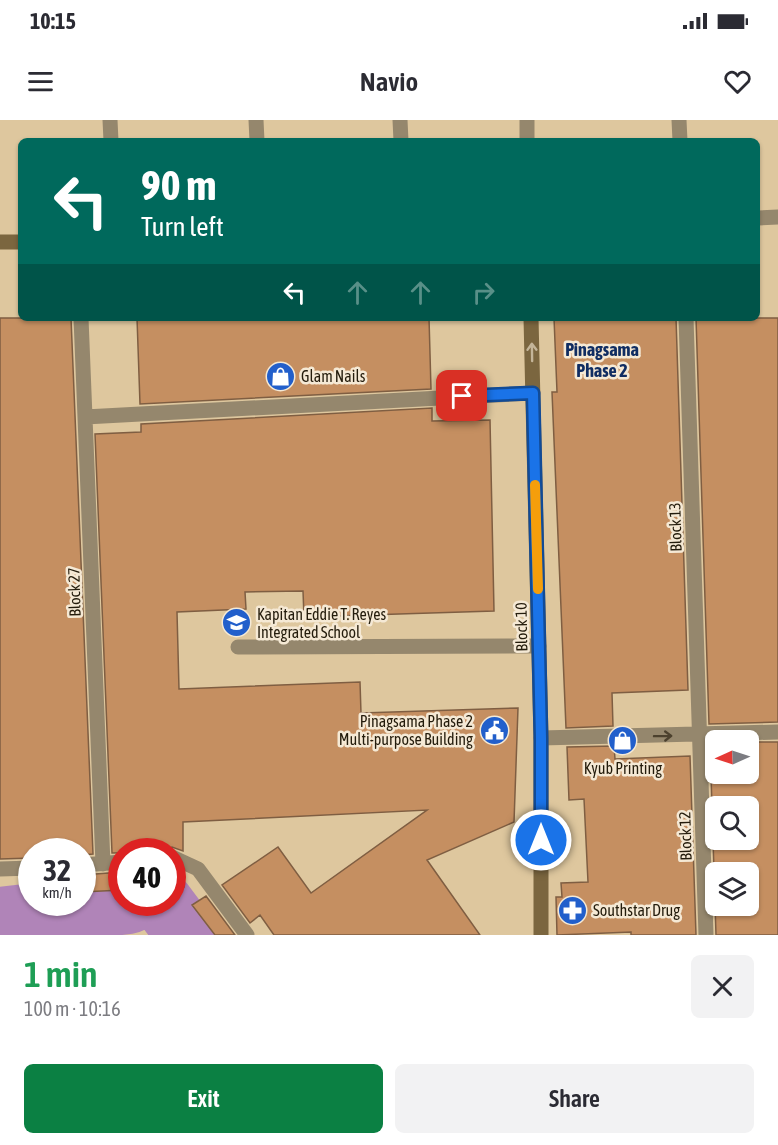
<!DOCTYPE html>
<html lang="en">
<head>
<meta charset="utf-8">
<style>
	body { margin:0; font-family:"Asap Condensed",sans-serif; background:#f2f2f3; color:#2b2b33; height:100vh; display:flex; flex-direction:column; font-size:22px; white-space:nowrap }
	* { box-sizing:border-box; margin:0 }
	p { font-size:20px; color:#7c7c81 }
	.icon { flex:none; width:33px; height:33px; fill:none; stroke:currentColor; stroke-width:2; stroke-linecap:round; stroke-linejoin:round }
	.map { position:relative; height:815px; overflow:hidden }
	.drawer { display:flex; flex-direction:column; background:#fff; flex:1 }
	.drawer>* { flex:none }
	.guide { position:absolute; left:18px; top:18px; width:742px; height:183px; border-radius:9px; box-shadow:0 2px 4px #0004; background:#00695c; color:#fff; overflow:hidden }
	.needle { width:39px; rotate:267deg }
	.fabs { position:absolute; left:705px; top:610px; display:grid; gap:12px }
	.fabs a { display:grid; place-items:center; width:54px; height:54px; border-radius:9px; background:#fff; box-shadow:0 2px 4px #0004; font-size:30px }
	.speed { position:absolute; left:18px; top:718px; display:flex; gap:12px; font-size:30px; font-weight:700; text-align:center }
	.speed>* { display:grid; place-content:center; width:78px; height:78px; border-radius:50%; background:#fff; box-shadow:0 2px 4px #0004; line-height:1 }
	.speed small { font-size:15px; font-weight:400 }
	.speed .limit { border:9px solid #d22; background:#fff; color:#111 }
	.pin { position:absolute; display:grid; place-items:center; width:51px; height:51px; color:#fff; margin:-26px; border-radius:12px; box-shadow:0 3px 9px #0006 }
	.me { position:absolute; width:66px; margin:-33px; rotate:0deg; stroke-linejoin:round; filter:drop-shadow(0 0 4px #0008) }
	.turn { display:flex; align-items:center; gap:21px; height:126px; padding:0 24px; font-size:27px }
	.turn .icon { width:78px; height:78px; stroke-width:2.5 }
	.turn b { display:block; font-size:42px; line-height:51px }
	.lanes { display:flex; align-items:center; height:57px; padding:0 24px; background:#0003; justify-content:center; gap:30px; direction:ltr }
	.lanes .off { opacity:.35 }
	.round { display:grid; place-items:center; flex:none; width:63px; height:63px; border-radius:9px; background:#f2f2f3 }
	.overview { display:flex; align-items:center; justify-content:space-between; height:102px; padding:0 24px }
	h1 { font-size:36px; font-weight:600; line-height:45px; color:#1e9e55 }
	.button { display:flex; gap:12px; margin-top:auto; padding:12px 24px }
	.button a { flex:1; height:69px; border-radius:9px; background:#0b8043; color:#fff; font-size:24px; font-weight:600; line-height:69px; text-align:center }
	.button a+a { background:#f2f2f3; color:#2b2b33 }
	.status { display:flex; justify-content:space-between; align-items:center; height:42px; padding:0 30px; background:#fff; direction:ltr }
	.status svg { height:16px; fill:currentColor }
	header { display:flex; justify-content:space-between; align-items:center; height:78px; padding:0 24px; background:#fff; font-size:27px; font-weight:600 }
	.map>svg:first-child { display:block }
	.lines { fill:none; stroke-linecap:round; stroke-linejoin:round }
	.river { stroke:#b084b8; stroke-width:62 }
	.building { fill:#c58f61; stroke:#7f5e42; stroke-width:1.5; fill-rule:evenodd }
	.lane { stroke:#95876d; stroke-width:15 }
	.street { stroke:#95876d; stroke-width:15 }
	.secondary { stroke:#7b663f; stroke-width:15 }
	.oneway { stroke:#c4b599 }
	.oneway2 { stroke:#4c412e }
	.route-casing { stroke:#114b97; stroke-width:15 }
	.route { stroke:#1a73e8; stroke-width:10 }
	.slow { stroke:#f59e0b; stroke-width:10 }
	.labels { text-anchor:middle; stroke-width:5; stroke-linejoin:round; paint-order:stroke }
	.poi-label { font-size:16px; fill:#241c0c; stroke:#f5e9d5; text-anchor:start }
	.street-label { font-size:16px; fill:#241c0c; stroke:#f5e9d5 }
	.neighbourhood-label { font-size:18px; font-weight:bold; fill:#102d62; stroke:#f5e9d5 }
</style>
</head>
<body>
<div class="status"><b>10:15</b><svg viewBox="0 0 49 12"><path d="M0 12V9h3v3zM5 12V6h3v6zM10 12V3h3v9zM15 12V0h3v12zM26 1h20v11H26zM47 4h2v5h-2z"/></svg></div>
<header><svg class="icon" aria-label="menu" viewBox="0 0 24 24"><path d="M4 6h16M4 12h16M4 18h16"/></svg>Navio<svg class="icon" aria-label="heart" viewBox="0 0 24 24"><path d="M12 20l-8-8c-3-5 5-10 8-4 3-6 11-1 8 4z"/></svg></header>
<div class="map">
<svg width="778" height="815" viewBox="0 0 778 815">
	<rect width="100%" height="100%" fill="#dec79e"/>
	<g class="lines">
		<!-- river -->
		<path class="river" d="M 163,783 L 187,815
			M 0,798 L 129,783"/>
	</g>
	<!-- building -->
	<path class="building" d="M 0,198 L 71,198 L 93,734 L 82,735 L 82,732 L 32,732 L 32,738 L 0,739 Z
		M 137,198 L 429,198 L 431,269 L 140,284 Z
		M 554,198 L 676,198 L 688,570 L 612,573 L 613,606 L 566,608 L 552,272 L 557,272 Z
		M 696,198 L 778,198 L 778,602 L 709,604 Z
		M 432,288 L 432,301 L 490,300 L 494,491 L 304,497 L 303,471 L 245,472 L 246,489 L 177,492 L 179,569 L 360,562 L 361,593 L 518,588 L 514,702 L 427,740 L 480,815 L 274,815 L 260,795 L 250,803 L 222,765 L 278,727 L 311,773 L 427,690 L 183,702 L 183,731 L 172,727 L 164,732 L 112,733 L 95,314 L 141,312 L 141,304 Z
		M 748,622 L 778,622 L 778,815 L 716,815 L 710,623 L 716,623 L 716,654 L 748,654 ZM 716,687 L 748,687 L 748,720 L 716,720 ZM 716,753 L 748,753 L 748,786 L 716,786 Z
		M 614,626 L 615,639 L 690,636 L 696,815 L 631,815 L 631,812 L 557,815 L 556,777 L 562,777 L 561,763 L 588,762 L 584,679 L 569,680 L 567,627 Z
		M 172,748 L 184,753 L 184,767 L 172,767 Z
		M 122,752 L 122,770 L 82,772 L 82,755 Z
		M 206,776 L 235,815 L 215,815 L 192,785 Z"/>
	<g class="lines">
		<!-- lane -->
		<path class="lane" d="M 238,527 L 539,526"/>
		<!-- street -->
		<path class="street" d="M 110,0 L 111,21
			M 256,0 L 257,21
			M 400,0 L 401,21
			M 527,0 L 527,21
			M 679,0 L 680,21
			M 758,98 L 778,97
			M 81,198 L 103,744
			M 686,198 L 706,815
			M 85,297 L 533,273
			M 541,618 L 778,612
			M 172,737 L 198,749 L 247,815
			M 82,745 L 122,742
			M 0,749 L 32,748"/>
		<!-- secondary -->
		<path class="secondary" d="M 0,122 L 21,122
			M 531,198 L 541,618 L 541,815"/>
	</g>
	<!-- one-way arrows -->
	<defs><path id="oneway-shaft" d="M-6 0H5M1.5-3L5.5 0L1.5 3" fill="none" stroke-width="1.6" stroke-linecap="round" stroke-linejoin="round" transform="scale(1.5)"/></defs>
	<use class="oneway" href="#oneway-shaft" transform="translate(532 232) rotate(-91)"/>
	<use class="oneway2" href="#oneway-shaft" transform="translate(663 616) rotate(-1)"/>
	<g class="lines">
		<defs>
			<path id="route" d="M 462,276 L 533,273 L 541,618 L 541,720"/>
		</defs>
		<!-- route casing -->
		<use href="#route" class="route-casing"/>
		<!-- route -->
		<use href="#route" class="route"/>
		<!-- slow -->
		<path class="slow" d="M 535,365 L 538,469"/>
	</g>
	<!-- icons -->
	<defs>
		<symbol id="shop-disc" viewBox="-11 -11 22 22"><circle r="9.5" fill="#225fcb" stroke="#f5e9d5"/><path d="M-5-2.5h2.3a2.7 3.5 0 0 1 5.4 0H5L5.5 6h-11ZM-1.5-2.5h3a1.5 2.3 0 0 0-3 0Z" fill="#fff"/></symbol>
		<symbol id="school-disc" viewBox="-11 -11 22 22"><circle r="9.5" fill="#225fcb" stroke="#f5e9d5"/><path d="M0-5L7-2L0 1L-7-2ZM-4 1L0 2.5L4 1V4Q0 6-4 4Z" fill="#fff"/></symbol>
		<symbol id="civic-disc" viewBox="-11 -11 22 22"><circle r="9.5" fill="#225fcb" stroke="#f5e9d5"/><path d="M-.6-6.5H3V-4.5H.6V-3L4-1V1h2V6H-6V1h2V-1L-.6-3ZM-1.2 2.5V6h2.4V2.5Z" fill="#fff"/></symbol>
		<symbol id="pharmacy-disc" viewBox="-11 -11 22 22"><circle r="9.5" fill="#225fcb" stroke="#f5e9d5"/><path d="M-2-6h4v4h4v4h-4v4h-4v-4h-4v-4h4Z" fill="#fff"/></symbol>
	</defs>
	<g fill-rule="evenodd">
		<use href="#shop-disc" x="264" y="240" width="33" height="33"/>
		<use href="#school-disc" x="220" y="486" width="33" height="33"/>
		<use href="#civic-disc" x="478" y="594" width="33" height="33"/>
		<use href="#shop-disc" x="606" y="604" width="33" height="33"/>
		<use href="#pharmacy-disc" x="556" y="774" width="33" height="33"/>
	</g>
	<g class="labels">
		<!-- poi labels -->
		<g class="poi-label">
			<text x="301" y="262">Glam Nails</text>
			<text x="257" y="500">Kapitan Eddie T. Reyes<tspan x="257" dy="18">Integrated School</tspan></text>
			<text x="473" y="607" text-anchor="end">Pinagsama Phase 2<tspan x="473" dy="18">Multi-purpose Building</tspan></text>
			<text x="623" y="654" text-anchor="middle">Kyub Printing</text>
			<text x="593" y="796">Southstar Drug</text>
		</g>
		<!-- street labels -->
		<g class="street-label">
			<text transform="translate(675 407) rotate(-92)" y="6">Block 13</text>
			<text transform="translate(74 472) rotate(-92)" y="6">Block 27</text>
			<text transform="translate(521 507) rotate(-91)" y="6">Block 10</text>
			<text transform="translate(685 716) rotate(-92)" y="6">Block 12</text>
		</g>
		<!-- neighbourhood labels -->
		<g class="neighbourhood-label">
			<text x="602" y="236">Pinagsama<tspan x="602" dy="21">Phase 2</tspan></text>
		</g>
	</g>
</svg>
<div class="fabs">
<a><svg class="needle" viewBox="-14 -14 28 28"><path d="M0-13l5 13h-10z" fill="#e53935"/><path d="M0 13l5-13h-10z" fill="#7c7c81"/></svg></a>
<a><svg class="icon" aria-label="search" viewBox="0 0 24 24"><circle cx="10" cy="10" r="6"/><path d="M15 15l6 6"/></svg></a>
<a><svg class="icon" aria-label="layers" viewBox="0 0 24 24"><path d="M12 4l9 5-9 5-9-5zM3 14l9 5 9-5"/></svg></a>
</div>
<div class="speed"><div>32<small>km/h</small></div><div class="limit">40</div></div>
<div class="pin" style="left:462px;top:276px;background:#d93025"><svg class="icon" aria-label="arrive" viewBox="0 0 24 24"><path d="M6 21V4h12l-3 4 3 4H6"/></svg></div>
<svg class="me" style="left:541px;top:720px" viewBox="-20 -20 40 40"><circle r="17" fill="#1a73e8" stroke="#fff" stroke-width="3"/><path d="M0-11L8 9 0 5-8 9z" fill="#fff"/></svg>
<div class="guide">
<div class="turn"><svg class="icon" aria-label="left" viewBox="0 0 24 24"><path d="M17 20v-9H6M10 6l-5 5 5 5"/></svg><div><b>90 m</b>Turn left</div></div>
<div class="lanes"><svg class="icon" aria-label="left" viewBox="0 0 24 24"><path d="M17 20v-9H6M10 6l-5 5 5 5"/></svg><svg class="icon off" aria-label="ahead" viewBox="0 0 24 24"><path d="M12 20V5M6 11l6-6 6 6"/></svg><svg class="icon off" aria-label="ahead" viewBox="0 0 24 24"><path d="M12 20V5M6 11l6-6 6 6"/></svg><svg class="icon off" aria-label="right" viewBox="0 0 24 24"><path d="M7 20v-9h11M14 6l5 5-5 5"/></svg></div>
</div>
</div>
<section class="drawer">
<div class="overview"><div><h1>1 min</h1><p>100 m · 10:16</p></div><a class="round"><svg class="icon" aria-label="close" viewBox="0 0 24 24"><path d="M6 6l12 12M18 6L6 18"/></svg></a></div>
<div class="button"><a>Exit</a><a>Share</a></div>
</section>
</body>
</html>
